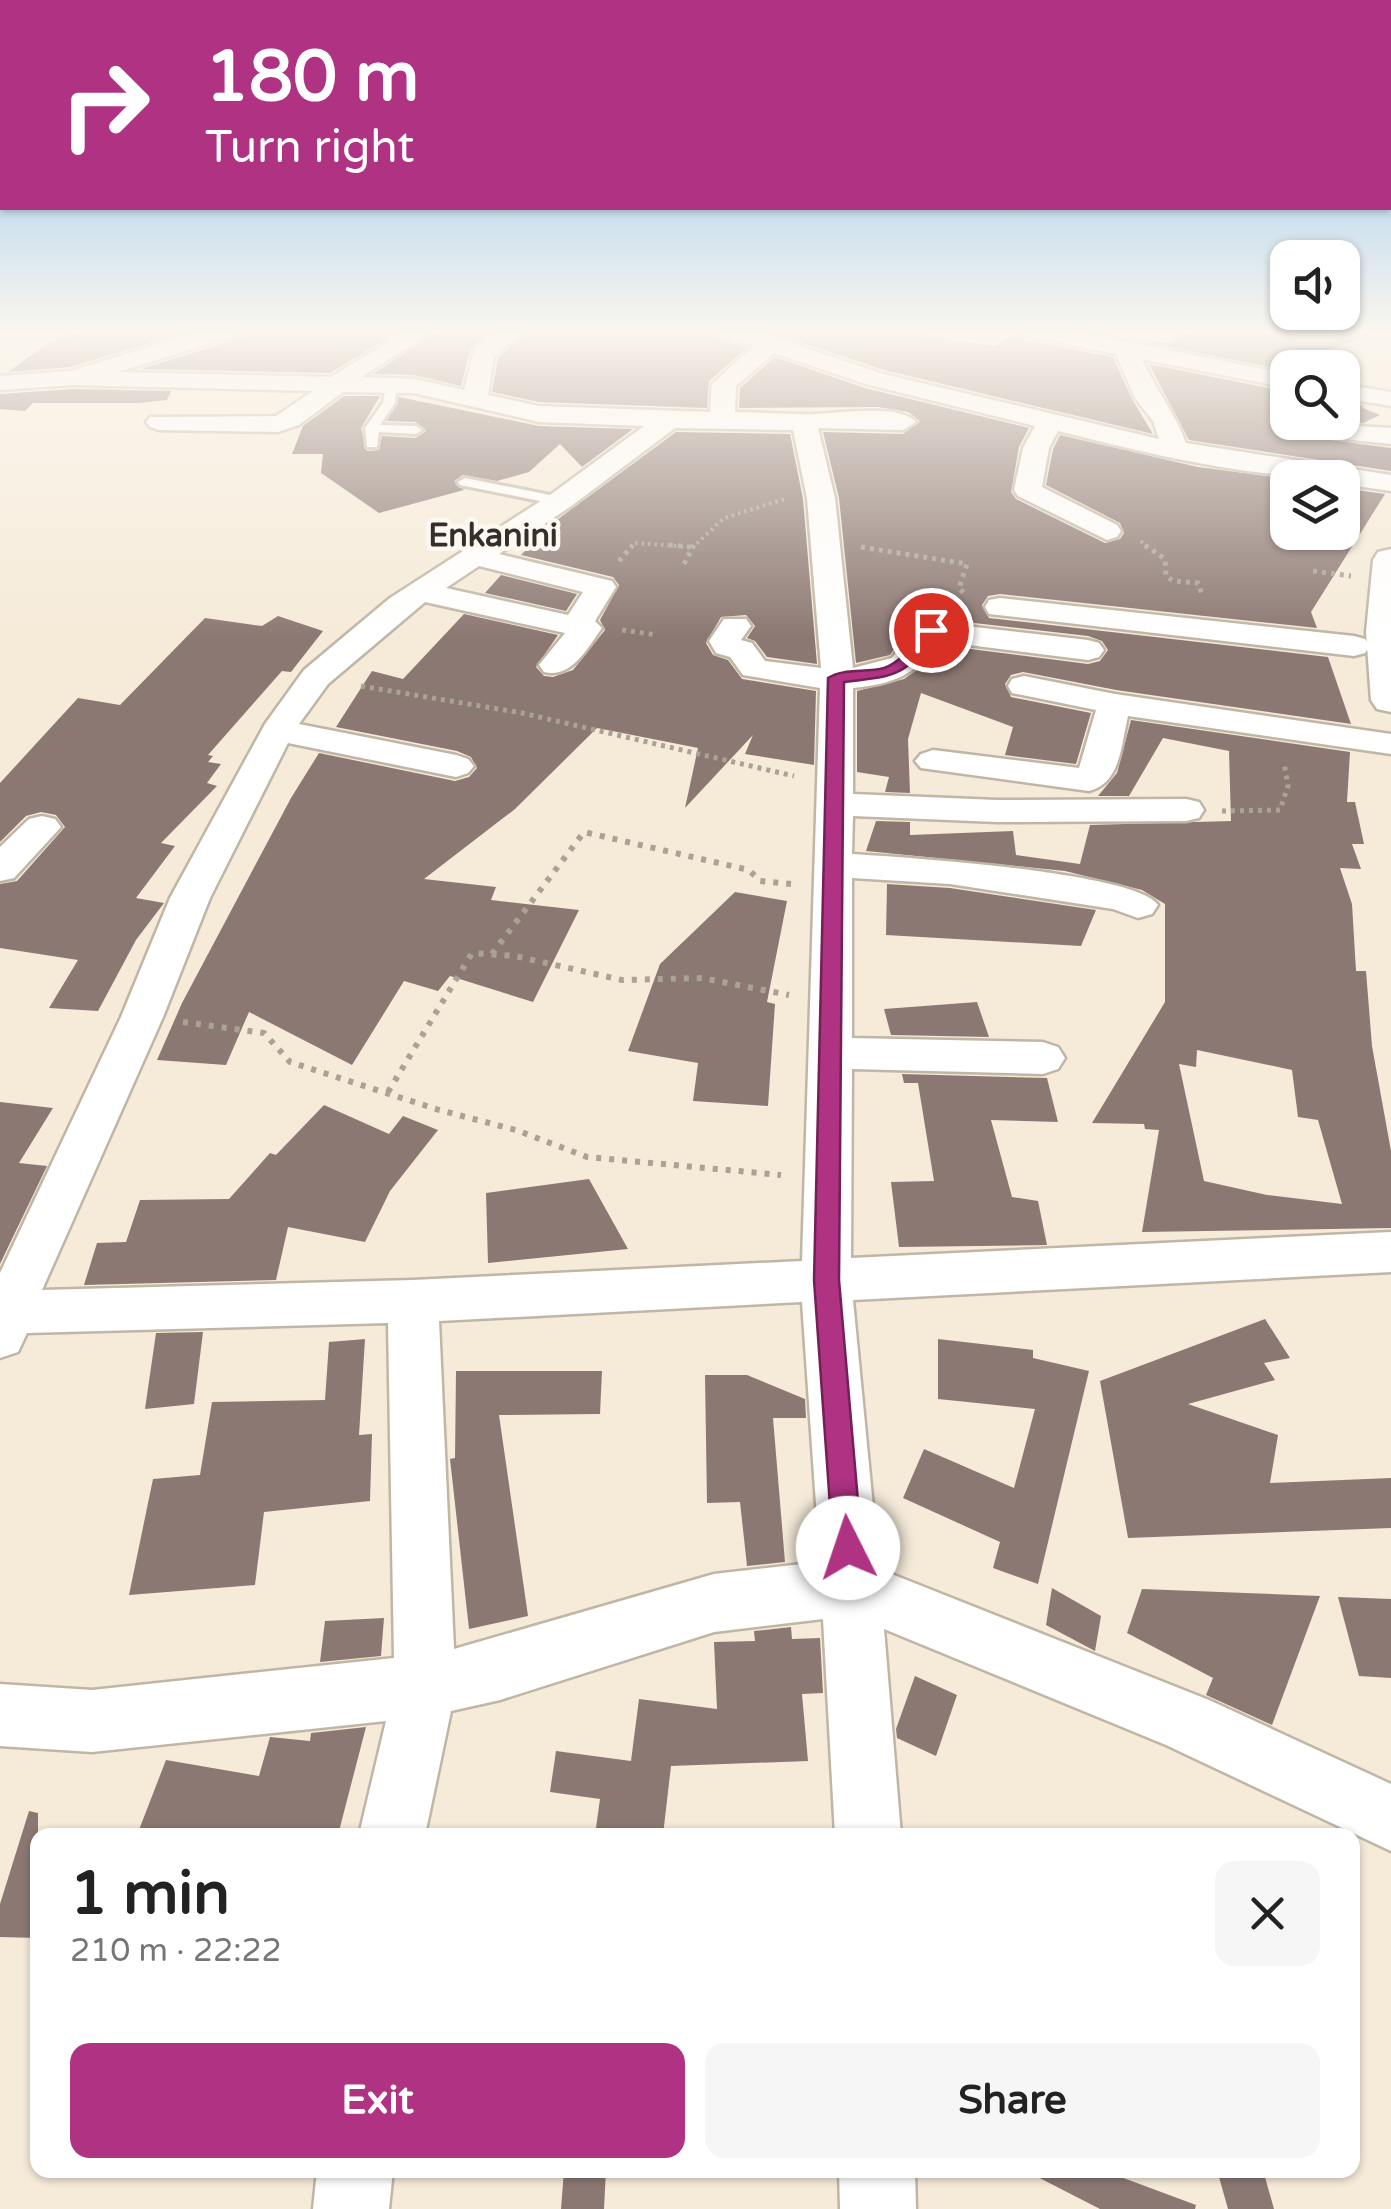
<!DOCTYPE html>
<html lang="en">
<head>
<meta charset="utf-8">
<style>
	body { margin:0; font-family:"Varela Round",sans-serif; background:#f6f6f6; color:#222; height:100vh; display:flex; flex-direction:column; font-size:38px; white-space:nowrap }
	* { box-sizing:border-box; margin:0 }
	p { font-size:32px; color:#767676 }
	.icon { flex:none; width:55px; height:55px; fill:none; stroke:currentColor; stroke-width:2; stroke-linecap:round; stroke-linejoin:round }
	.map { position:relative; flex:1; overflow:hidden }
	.side { position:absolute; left:30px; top:1828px; width:1330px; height:350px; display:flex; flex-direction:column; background:#fff; border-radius:20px; box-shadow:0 2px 8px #0004 }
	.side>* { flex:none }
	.banner { position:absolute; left:0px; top:0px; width:1392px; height:210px; box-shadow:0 2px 8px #0004; background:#af3283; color:#fff; overflow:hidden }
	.buttons { position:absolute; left:1270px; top:240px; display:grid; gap:20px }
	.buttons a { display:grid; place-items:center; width:90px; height:90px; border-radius:20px; background:#fff; box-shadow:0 2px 8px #0004; font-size:50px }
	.pin { position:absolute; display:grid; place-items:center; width:85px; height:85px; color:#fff; margin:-42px; border:5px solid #fff; border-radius:50%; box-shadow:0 2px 10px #0007 }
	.me { position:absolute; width:110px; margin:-55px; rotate:356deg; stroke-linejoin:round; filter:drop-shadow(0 0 8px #0008) }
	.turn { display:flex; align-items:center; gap:35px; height:210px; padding:0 40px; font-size:45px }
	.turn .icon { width:130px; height:130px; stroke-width:2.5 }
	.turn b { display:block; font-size:70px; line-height:85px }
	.round { display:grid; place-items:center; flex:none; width:105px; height:105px; border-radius:20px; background:#f6f6f6 }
	.overview { display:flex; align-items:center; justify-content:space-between; height:170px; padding:0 40px }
	h1 { font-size:60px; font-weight:800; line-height:75px }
	.cta { display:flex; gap:20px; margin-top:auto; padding:20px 40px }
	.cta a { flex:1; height:115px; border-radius:20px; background:#af3283; color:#fff; font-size:40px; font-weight:800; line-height:115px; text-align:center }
	.cta a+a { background:#f6f6f6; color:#222 }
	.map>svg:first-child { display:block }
	.building { fill:#8c7873; fill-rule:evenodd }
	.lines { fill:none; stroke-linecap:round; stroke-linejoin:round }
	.service-casing { stroke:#c0b6a5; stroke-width:6 }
	.minor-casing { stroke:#c0b6a5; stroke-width:5 }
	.tertiary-casing { stroke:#c0b6a5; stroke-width:5 }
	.path-far2 { stroke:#aaa294; stroke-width:4; stroke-dasharray:2.5 4; stroke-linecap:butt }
	.path-far1 { stroke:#aaa294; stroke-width:5; stroke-dasharray:4 5; stroke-linecap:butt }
	.path { stroke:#aaa294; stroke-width:6; stroke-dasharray:5 8; stroke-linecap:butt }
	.service { fill:#fff; fill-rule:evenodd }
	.minor { fill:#fff; fill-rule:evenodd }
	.tertiary { fill:#fff; fill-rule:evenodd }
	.route { fill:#af3283; stroke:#722055; stroke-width:2.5 }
	.labels { text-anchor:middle; stroke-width:9; stroke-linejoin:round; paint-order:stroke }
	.far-district-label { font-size:32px; font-weight:bold; fill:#343029; stroke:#fdf9f2 }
</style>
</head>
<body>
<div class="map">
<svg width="1391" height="2209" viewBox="0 0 1391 2209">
	<rect width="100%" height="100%" fill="#f6ebd9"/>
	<!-- building -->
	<path class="building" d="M 89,329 L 195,329 L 70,367 L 8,372 L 48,343 Z
		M 247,329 L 402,329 L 330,373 L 141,369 L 241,338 Z
		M 441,329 L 494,329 L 471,347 L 461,386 L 414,375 L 373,374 Z
		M 531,329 L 711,329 L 717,338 L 747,348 L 709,381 L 707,408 L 539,402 L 492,392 L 498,358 Z
		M 761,329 L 922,329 L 923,336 L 995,346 L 1008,337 L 1113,357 L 1132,399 L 1153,434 L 884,370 Z
		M 1192,329 L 1368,329 L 1369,336 L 1275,368 L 1135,340 L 1169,343 Z
		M 775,357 L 865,388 L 1029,428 L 1019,447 L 1011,492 L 1016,499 L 1105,543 L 1120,539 L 1124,533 L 1120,523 L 1046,485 L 1053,449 L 1060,435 L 1198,467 L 1288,479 L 1288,532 L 1342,532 L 1342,488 L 1385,494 L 1311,612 L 1317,628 L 1000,594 L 988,596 L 982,605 L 989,618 L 1328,657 L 1351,724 L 1116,690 L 1023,672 L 1011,675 L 1005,684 L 1011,697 L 1091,713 L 1076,764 L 1005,755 L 1013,727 L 921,693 L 908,739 L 910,793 L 885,792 L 889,777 L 857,772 L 857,691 L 904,679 L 924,665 L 939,645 L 1088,664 L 1100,661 L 1108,650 L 1102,641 L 1088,636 L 930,618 L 912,623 L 890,655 L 856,663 L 839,498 L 823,432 L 903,434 L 920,421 L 908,412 L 878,407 L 739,408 L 740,388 Z
		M 1149,364 L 1288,392 L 1288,422 L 1340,422 L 1326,432 L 1331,440 L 1391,448 L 1391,471 L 1189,440 Z
		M 73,389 L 171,391 L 167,400 L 140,403 L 33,403 L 25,411 L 0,409 L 0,394 Z
		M 344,396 L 380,396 L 361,428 L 367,451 L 379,450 L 382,436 L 416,438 L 426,431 L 416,422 L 387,421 L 399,397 L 539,426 L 633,429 L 582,467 L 560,444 L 529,472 L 497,481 L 463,475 L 454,481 L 464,490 L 379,513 L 321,473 L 323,454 L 292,454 L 303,426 Z
		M 1342,402 L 1365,406 L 1361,407 L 1380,415 L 1363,423 L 1342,421 Z
		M 676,432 L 790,434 L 803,499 L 817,664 L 767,657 L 755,641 L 747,638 L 755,626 L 746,615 L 721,617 L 706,643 L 713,655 L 728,660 L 742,679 L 816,691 L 814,765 L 745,754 L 753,735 L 685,808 L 698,748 L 597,728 L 515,809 L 424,879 L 496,887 L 491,900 L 579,910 L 533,1002 L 450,976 L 438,991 L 404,981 L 352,1065 L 249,1012 L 226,1065 L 157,1060 L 182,1003 L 291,798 L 319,753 L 455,781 L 469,777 L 477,768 L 471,757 L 457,751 L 336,727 L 372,671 L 403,679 L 464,614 L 558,635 L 536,667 L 544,676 L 553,677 L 573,670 L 605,630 L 600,620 L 619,585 L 613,577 L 521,555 L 550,525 Z
		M 501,575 L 577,594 L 566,611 L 485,593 Z
		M 278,616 L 323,631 L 291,672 L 282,671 L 208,755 L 213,756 L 208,762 L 221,764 L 207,783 L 217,786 L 161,843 L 175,846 L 136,898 L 164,903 L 136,940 L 98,1011 L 49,1008 L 78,960 L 0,948 L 0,884 L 17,881 L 65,827 L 56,815 L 41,812 L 26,816 L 0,842 L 0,783 L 78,698 L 120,705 L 205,618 L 262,626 Z
		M 1131,720 L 1350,752 L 1347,802 L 1355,802 L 1364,844 L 1352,844 L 1361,869 L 1340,868 L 1352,904 L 1356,971 L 1366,971 L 1372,1046 L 1391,1151 L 1391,1228 L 1142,1232 L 1159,1130 L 1145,1129 L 1144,1124 L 1092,1123 L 1165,1002 L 1165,904 L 1142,890 L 1065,871 L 866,851 L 876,821 L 910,822 L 910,835 L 1013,831 L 1016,855 L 1080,864 L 1090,825 L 1231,821 L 1229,751 L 1163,738 L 1129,796 L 1098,796 L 1117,773 ZM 1197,1050 L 1292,1070 L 1298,1117 L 1318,1120 L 1342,1204 L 1267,1195 L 1204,1181 L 1179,1064 L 1196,1067 Z
		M 887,884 L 950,888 L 1096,910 L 1081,946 L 886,935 Z
		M 735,892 L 787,901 L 767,1002 L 775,1004 L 768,1106 L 693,1101 L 698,1063 L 628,1051 L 660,964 Z
		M 977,1002 L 989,1037 L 891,1035 L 884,1009 Z
		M 902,1074 L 1047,1078 L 1058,1122 L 991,1120 L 1012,1197 L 1038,1201 L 1047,1245 L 899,1247 L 891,1182 L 934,1181 L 918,1083 L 904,1083 Z
		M 0,1102 L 53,1108 L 19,1163 L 47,1166 L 0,1264 Z
		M 324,1105 L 389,1134 L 403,1116 L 438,1130 L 390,1191 L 365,1242 L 288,1227 L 276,1280 L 84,1285 L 97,1243 L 126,1242 L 140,1200 L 229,1199 L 270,1153 L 276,1155 Z
		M 589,1179 L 628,1249 L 488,1263 L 486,1193 Z
		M 1265,1319 L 1290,1358 L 1264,1363 L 1275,1380 L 1188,1404 L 1278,1435 L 1270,1483 L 1391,1478 L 1391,1528 L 1128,1538 L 1100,1381 Z
		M 203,1332 L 194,1404 L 145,1409 L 156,1333 Z
		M 365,1339 L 359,1435 L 372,1434 L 370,1501 L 264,1512 L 255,1585 L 129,1595 L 153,1479 L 200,1475 L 212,1402 L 325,1400 L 329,1342 Z
		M 938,1339 L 1033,1350 L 1033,1358 L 1089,1371 L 1038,1584 L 993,1568 L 1000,1542 L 903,1498 L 924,1449 L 1014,1488 L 1035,1409 L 938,1399 Z
		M 456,1371 L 602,1371 L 600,1414 L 499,1415 L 528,1616 L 469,1629 L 450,1459 L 455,1458 Z
		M 705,1375 L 747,1375 L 805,1399 L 806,1418 L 773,1418 L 785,1562 L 747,1566 L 740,1502 L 707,1503 Z
		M 1052,1588 L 1101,1616 L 1095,1651 L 1046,1625 Z
		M 1142,1589 L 1320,1596 L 1272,1725 L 1206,1695 L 1213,1678 L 1127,1633 Z
		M 1338,1597 L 1391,1599 L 1391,1678 L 1359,1676 Z
		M 384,1618 L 381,1656 L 320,1662 L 325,1621 Z
		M 791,1627 L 792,1639 L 820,1638 L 823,1693 L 802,1694 L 808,1761 L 671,1766 L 663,1835 L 595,1835 L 600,1799 L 550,1792 L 556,1751 L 631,1761 L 639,1699 L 717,1709 L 714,1642 L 755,1641 L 754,1631 Z
		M 915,1676 L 957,1695 L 936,1756 L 897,1738 L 896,1729 Z
		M 366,1727 L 338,1835 L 137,1835 L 166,1760 L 259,1776 L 270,1737 L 310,1741 L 311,1733 Z
		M 29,1811 L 38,1813 L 38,1938 L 0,1937 L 0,1904 Z
		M 564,2170 L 606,2170 L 604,2209 L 561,2209 Z
		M 1024,2170 L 1102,2170 L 1196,2205 L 1195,2209 L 1100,2209 Z
		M 1217,2170 L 1263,2170 L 1274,2209 L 1228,2209 Z"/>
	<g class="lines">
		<defs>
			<path id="service" d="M 386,385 L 396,388 L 395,403 L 380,425 L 416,426 L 422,430 L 416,434 L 379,432 L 377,447 L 367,447 L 365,428 L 383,403 Z
				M 465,478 L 560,497 L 567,501 L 560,505 L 460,485 L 458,482 Z"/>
			<path id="minor" d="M 208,329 L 243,329 L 240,334 L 118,372 L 331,377 L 409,329 L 437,329 L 361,377 L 414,379 L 464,390 L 475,348 L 501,329 L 527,329 L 494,356 L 488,395 L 539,406 L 710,412 L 712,384 L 754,346 L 718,334 L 715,329 L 749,329 L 883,374 L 1159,439 L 1153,421 L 1135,398 L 1116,354 L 1028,336 L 1017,329 L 1063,329 L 1288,374 L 1288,388 L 1142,359 C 1155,389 1175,413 1186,443 L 1391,475 L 1391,491 L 1342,484 L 1342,478 C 1247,478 1150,454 1058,431 L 1049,448 L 1042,487 L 1117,525 L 1121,531 L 1117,537 L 1107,540 L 1018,496 L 1014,490 L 1023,448 L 1035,426 L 866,384 L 774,353 L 736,386 L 735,412 C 756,412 778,414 799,414 C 826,416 897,401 916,422 L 903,430 L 818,428 L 835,498 L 853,668 L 892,658 L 915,625 L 931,622 L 1088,640 L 1099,643 L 1104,650 L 1099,657 L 1088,660 L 937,641 C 918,676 891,684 853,688 L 853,794 L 997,800 L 1186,799 L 1199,802 L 1204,810 L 1199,818 L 1186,821 L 997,822 L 853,816 L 852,854 C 901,857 1136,872 1158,905 L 1152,914 L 1138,918 L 1113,909 L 950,884 L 852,878 L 852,1038 L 1043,1042 L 1058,1047 L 1065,1058 L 1058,1069 L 1043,1074 L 852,1069 L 851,1258 L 1391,1232 L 1391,1272 L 853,1300 L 879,1569 L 1209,1700 L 1391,1784 L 1391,1851 L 1166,1745 L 884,1629 L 901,1835 L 835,1835 L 823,1619 L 714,1632 L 500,1700 L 451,1711 L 425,1835 L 359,1835 L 386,1721 L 92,1752 L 0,1746 L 0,1684 L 92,1690 L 394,1658 L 388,1323 L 27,1333 L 18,1352 L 0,1358 L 0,1273 L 121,1017 L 170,898 L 265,724 L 304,670 L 390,598 L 550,495 L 644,426 L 539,422 L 414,393 L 343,392 L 299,425 L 278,432 L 159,430 L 150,427 L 146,422 L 150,417 L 276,416 L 313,391 L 73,385 L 0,390 L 0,376 L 71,371 ZM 675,428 L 793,430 L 807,498 L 821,668 L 765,661 L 752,643 L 741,640 L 751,626 L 746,619 L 724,619 L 709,641 L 716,653 L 730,657 L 743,675 L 820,688 L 802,1261 L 413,1280 L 42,1290 L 163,1017 L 210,898 L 288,743 L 456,777 L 468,773 L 474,766 L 468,759 L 456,755 L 299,724 L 328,684 L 425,602 L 565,633 L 539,665 L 544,672 C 571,679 587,649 602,628 L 595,621 L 616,587 L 612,581 L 499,554 L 570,507 ZM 479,566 L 583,592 L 568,615 L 446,588 ZM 802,1302 L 820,1562 L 714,1574 L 454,1649 L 439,1321 Z
				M 1342,384 L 1391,392 L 1391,406 L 1342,398 Z
				M 1343,425 L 1391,428 L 1391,444 L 1334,438 L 1330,433 Z
				M 1000,598 L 1354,636 L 1365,639 L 1370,646 L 1365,653 L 1354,656 L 989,614 L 985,607 L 989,600 Z
				M 1024,676 L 1115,694 L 1391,734 L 1391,754 L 1128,716 C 1121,745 1121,783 1089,791 L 921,768 L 915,761 L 921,754 L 933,750 L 1079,768 L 1096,710 L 1012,693 L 1008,686 L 1012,679 Z
				M 42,816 L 55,819 L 61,827 L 14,878 L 0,881 L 0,847 L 29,819 Z
				M 317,2170 L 393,2170 L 389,2209 L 313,2209 Z
				M 839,2170 L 915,2170 L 916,2209 L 840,2209 Z"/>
			<path id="tertiary" d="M 1391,549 L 1391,712 L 1377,709 L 1371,700 L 1366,632 L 1373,560 L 1378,552 Z"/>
		</defs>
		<!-- service casing -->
		<use href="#service" class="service-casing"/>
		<!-- minor casing -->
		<use href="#minor" class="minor-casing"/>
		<!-- tertiary casing -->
		<use href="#tertiary" class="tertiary-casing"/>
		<!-- path-far2 -->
		<path class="path-far2" d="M 1141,541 L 1147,548
			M 861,547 L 867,548
			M 631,548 L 635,543 L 691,547
			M 692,548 L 724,518 L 785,499"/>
		<!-- path-far1 -->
		<path class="path-far1" d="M 669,545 L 691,547
			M 1145,545 L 1165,559 L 1166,576 L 1173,581 L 1198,583 L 1203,597
			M 861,547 L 967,564 L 959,588 L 966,595
			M 619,561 L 633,545
			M 684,564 L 694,545
			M 1313,571 L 1351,576
			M 622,630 L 657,635
			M 361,686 L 522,713 L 794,776
			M 1222,811 L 1280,810 L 1288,786 L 1284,763"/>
		<!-- path -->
		<path class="path" d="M 492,954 L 584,832 L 749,870 L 760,881 L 791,884
			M 183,1022 L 264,1033 L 290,1062 L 439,1110 L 516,1130 L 587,1157 L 781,1175
			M 388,1092 L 472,953 L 515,956 L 622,980 L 702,978 L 789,995"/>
		<!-- service -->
		<use href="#service" class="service"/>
		<!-- minor -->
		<use href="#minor" class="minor"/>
		<!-- tertiary -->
		<use href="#tertiary" class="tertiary"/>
	</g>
	<!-- sky -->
	<linearGradient id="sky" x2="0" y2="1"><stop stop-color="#77baf0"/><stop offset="0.52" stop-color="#fbf6ee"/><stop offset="1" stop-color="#fbf6ee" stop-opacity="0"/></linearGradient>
	<rect width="1391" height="638" fill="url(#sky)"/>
	<!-- route -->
	<path class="route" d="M 925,627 L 939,630 C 905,676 899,676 844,682 L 839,1280 L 862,1548 L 858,1558 L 848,1562 L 837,1558 L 833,1548 L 814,1280 L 828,678 C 843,668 866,673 884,668 C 903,662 914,641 925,627 Z"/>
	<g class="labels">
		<!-- far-district labels -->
		<g class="far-district-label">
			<text x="493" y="546">Enkanini</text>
		</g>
	</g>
</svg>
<div class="buttons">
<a><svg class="icon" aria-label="sound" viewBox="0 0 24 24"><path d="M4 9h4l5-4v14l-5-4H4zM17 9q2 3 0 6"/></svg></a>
<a><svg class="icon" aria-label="search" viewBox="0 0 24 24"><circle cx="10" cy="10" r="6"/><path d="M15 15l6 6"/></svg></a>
<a><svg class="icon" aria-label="layers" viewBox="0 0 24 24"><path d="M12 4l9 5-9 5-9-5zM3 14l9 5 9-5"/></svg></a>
</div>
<div class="pin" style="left:931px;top:630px;background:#d93025"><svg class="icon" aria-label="arrive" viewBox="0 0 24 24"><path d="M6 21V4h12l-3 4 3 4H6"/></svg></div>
<svg class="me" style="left:848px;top:1548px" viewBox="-20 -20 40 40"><circle r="19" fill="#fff"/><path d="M0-13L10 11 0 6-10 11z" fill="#af3283"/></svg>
<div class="banner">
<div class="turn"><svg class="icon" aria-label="right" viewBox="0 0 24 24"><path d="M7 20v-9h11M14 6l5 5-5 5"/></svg><div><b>180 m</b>Turn right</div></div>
</div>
<section class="side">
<div class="overview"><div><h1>1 min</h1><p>210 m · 22:22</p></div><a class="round"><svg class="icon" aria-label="close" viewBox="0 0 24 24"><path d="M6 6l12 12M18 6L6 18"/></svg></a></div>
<div class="cta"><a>Exit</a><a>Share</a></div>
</section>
</div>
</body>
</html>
